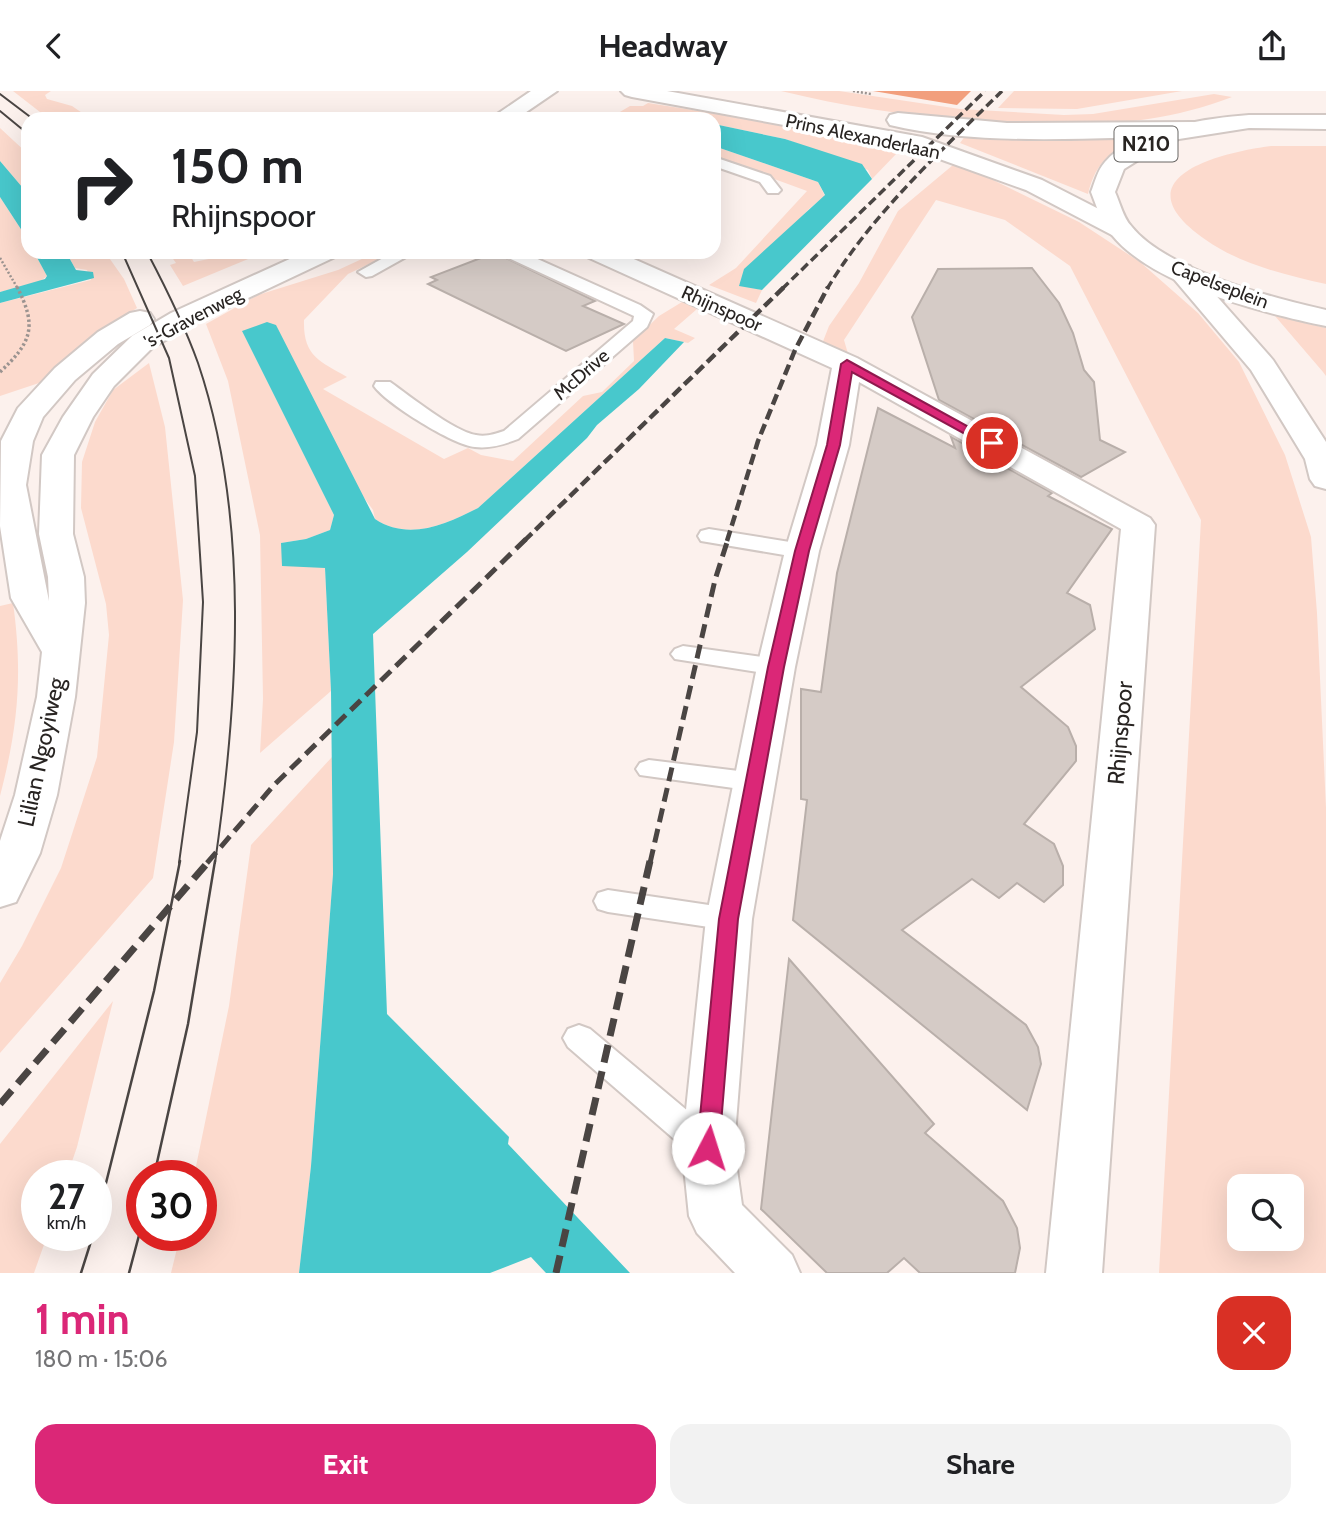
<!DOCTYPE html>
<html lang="en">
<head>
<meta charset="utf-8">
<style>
	body { margin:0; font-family:Cabin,sans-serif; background:#f2f2f2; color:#202124; height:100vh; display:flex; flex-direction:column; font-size:26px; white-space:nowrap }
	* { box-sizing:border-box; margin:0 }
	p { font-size:23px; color:#757577 }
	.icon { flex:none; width:38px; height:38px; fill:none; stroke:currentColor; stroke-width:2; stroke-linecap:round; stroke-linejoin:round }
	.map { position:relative; height:1182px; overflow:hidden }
	.details { display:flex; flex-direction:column; background:#fff; flex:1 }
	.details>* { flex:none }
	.banner { position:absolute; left:21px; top:21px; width:700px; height:147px; border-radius:21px; box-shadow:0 7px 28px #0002; background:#fff; color:#202124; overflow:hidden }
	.controls { position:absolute; left:1227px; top:1083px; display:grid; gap:14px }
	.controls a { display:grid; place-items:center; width:77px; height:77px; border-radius:14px; background:#fff; box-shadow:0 7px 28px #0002; font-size:35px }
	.speed { position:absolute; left:21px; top:1069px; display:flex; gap:14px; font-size:35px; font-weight:700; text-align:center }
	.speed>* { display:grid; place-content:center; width:91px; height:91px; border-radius:50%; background:#fff; box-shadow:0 7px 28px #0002; line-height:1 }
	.speed small { font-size:18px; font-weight:400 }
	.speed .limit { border:10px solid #d22; background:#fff; color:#111 }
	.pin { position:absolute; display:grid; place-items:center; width:60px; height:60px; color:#fff; margin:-30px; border:4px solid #fff; border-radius:50%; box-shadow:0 2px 7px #0007 }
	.me { position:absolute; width:77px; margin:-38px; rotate:5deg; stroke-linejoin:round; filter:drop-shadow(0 0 5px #0008) }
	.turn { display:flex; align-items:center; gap:24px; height:147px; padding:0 35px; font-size:32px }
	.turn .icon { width:91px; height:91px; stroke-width:2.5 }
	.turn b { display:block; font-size:49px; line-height:60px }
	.round { display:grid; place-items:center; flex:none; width:74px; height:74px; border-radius:21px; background:#f2f2f2 }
	.headline { display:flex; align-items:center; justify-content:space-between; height:119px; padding:0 35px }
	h1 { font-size:42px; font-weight:700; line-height:52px; color:#db2777 }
	.primary-button { display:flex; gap:14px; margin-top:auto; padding:14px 35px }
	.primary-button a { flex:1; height:80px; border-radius:21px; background:#db2777; color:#fff; font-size:28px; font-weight:700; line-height:80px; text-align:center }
	.primary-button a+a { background:#f2f2f2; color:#202124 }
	header { display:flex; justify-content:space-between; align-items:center; height:91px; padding:0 35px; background:#fff; font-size:32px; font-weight:700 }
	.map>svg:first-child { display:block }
	.green { fill:#fcdacd; fill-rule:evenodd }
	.forest { fill:#f29f7d }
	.water { fill:#48c8cc }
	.building { fill:#d5cbc6; stroke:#b9afaa; stroke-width:2 }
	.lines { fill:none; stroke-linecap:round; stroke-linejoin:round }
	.service-casing { stroke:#d2c8c4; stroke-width:4 }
	.minor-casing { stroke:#d2c8c4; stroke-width:4 }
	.secondary-casing { stroke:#d2c8c4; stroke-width:4 }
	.primary-casing { stroke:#d2c8c4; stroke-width:4 }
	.trunk-casing { stroke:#d2c8c4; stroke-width:4 }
	.path-far1 { stroke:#9b9390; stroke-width:2.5; stroke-dasharray:2 2; stroke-linecap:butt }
	.path { stroke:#9b9390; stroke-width:3.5; stroke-dasharray:2.5 2.5; stroke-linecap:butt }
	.service { fill:#fff; fill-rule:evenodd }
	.minor { fill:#fff; fill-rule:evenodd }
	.secondary { fill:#fff; fill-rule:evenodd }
	.primary { fill:#fff; fill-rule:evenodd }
	.trunk { fill:#fff; fill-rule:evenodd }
	.tram-far1 { stroke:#4a4543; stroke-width:2 }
	.tram { stroke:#4a4543; stroke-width:2.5 }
	.rail-far3 { stroke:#4a4543; stroke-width:3.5; stroke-dasharray:9 4.5; stroke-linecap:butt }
	.rail-far2 { stroke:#4a4543; stroke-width:4.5; stroke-dasharray:11 5; stroke-linecap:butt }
	.rail-far1 { stroke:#4a4543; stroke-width:5; stroke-dasharray:14 7; stroke-linecap:butt }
	.rail { stroke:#4a4543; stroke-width:7; stroke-dasharray:18 9; stroke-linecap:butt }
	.route { fill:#db2777; stroke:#8e194d; stroke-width:2 }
	.labels { text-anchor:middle; stroke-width:7; stroke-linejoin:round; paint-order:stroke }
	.far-street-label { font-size:19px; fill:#282422; stroke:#fff }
	.shield { fill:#fff; stroke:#686664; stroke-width:2 }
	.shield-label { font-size:21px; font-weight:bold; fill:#282422 }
	.street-label { font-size:23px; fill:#282422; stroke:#fff }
</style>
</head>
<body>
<header><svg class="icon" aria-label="back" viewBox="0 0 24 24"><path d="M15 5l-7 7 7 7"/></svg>Headway<svg class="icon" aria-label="share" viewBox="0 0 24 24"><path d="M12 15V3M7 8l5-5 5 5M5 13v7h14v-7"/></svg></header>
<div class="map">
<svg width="1326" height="1182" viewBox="0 0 1326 1182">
	<rect width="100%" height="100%" fill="#fcf1ed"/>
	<!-- green -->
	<path class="green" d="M 13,0 L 51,0 L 45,4 L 47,8 L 72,15 L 91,28 L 49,28 Z
		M 781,0 L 839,0 L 960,18 L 1064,24 L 1093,23 L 1214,3 L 1232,6 C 1147,39 1055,37 965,29 C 902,24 842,15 781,0 Z
		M 1014,0 L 1182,0 L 1077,18 L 998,17 Z
		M 648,12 L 833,41 L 898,61 L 872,88 L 868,79 L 785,48 L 714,33 L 714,28 L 653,25 L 646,28 L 608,28 L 630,15 L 643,15 Z
		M 0,37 L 28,63 L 28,103 L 0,70 Z
		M 1140,43 C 1112,61 1096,69 1088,103 L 960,52 L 966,44 Z
		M 714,55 L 818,91 L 825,105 L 809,118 L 739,194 L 762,199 L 756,212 L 709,194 L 736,177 L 807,100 L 714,66 Z
		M 1271,55 L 1326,55 L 1326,193 C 1285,184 1240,173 1206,149 C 1117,88 1217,62 1271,55 Z
		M 953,74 L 989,87 L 1079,131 L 1140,171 L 1198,222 L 1239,271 L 1285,364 L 1311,446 L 1317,522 L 1326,717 L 1326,1182 L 1159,1182 L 1201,429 L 1070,175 L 1005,129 L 936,109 L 844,249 L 851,273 L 820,258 L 829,235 L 859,192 L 898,120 ZM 1239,1096 L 1292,1096 L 1292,1148 L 1239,1148 Z
		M 0,106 L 28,149 L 28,161 L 34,161 L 47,185 L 38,192 L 0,201 Z
		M 66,161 L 105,161 L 124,188 L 137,217 L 70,263 L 45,290 L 0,305 L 0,212 L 91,189 L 87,179 L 75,177 Z
		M 168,161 L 188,161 L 194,171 L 243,161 L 265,161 L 183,195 L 170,174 L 176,172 Z
		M 377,161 L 394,161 L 348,183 L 304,229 C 303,265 319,270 347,286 L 323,298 L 444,368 L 468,357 L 481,364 L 513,370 L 583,305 L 602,301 L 634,270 L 633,250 L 659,225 L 682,211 L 697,218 L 674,238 L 695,247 L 688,252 L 665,247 L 478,417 C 445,434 408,450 375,428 L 373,419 L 242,240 L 334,424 L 330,439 L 306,448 L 281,452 L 325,477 L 331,600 L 260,662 L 263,608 L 260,444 L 228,290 L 206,233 L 258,204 L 338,179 Z
		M 1275,225 L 1326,237 L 1326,285 L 1323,281 Z
		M 149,272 L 165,336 L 183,509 L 174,651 L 153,787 L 0,962 L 0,892 L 22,855 L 61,777 L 97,666 L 109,544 L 106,513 L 81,417 L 82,371 L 95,331 L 113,299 Z
		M 13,512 C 23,583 18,636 0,705 L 0,515 Z
		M 332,666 L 333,783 L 311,1075 L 299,1182 L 171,1182 L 180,1145 L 201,1144 L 201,1085 L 194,1085 L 229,915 L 251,754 Z
		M 113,910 L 77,1056 L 67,1085 L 37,1085 L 37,1144 L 47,1145 L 34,1182 L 0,1182 L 0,1053 Z"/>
	<!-- forest -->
	<path class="forest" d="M 873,0 L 971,0 L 957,14 Z"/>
	<!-- water -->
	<path class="water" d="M 714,33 L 785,48 L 862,73 L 872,88 L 762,199 L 739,195 L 744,178 L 825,104 L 818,91 L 714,55 Z
		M 0,70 L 28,103 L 28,149 L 0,106 Z
		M 34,161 L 66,161 L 76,179 L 93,181 L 94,187 L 0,212 L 0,201 L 45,188 L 47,185 Z
		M 267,231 L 276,234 L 375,428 C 408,450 445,434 478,417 L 665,247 L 684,251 L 639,298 L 597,334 L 587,347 L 467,461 L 373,543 L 387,923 L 509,1046 L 508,1053 L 630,1182 L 546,1182 L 531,1166 L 490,1182 L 299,1182 L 311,1075 L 333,783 L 331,600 L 325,477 L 282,475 L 281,452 L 306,448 L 330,439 L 334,424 L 242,240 Z"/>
	<!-- building -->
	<path class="building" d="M 498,163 L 595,210 L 583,215 L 624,233 L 566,260 L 428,193 L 437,189 L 431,186 L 486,165 Z
		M 1032,177 L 1059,212 L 1073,242 L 1084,279 L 1094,291 L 1100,349 L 1125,361 L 1081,386 L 939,309 L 912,226 L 938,178 Z
		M 878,317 L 955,357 L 951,346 L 1052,402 L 1048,405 L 1112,438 L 1067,502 L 1090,514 L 1095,538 L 1021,596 L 1068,636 L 1076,655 L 1076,670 L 1024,733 L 1054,753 L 1063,775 L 1063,794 L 1044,811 L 1017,792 L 999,807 L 972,788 L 902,839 L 1026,934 L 1038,956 L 1041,973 L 1027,1019 L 793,829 L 807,709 L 801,708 L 801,598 L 821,601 L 837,482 Z
		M 789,868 L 934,1033 L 925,1042 L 1003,1110 L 1017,1137 L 1020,1157 L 1015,1182 L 920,1182 L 904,1167 L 887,1182 L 827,1182 L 761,1118 Z"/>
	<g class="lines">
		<defs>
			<path id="service" d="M 714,66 L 770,85 L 781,99 L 778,102 L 768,102 L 760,91 L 714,75 Z
				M 394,161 L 415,161 L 372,185 L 366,186 L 358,181 Z
				M 500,161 L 522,161 L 640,214 L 653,223 L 647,236 L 518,348 C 505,353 490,358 475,356 C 453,354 387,313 374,295 L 376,291 L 390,291 C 410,305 453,340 476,344 C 486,346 495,343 504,340 L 633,230 L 634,225 L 502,164 Z
				M 709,438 L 802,453 L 810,455 L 813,460 L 810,465 L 802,467 L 701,450 L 698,445 L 701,440 Z
				M 683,555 L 776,568 L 785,571 L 788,576 L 785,581 L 776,584 L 675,568 L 671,563 L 675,558 Z
				M 649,669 L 755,682 L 764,685 L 768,691 L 764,697 L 755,700 L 640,684 L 636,678 L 640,672 Z
				M 608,799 L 729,817 L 739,820 L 743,828 L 739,836 L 729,839 L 608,821 L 598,818 L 594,810 L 598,802 Z
				M 579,934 L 590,938 L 720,1047 L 725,1057 L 720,1067 L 708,1072 L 696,1067 L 568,956 L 563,947 L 568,938 Z"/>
			<path id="minor" d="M 531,0 L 557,0 L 516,28 L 490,28 Z
				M 305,161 L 339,161 L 335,166 L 191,234 L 152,257 L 114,295 L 93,326 L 74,364 L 73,443 L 84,486 L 85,512 L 75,606 L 57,704 L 40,762 L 16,811 L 0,816 L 0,750 L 15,704 L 37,606 L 42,561 L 11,507 L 0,435 L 1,350 L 18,317 L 55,277 L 98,241 L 130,222 L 140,220 L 150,222 L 154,228 L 150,234 L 118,253 L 75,289 L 43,326 L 33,350 L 26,394 L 49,510 L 48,486 L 39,443 L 42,364 L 63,326 L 93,283 L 132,245 L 171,222 Z
				M 583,161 L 618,161 L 857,267 L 1150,427 L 1155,434 L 1102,1182 L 1046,1182 L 1121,438 L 859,291 L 849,354 L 819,460 L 795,576 L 752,828 L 734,1057 L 742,1114 L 792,1164 L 800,1182 L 735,1182 L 697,1142 L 689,1125 L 682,1057 L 706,828 L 757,576 L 785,460 L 817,354 L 832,277 L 587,166 Z"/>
			<path id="secondary" d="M 621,0 L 667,0 L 922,46 L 1042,89 L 1130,134 L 1134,139 L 1130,144 L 1121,147 L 1112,144 L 1026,99 L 909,57 L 632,6 L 625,4 Z
				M 898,22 L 1007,32 L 1193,31 L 1201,33 L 1204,38 L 1201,43 L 1193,45 C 1100,46 980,56 890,34 L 887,29 L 890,24 Z"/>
			<path id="primary" d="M 1249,24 L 1326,24 L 1326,38 L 1249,37 L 1179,48 L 1156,58 L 1124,78 L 1115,101 C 1120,112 1123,126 1131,135 C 1166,179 1272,207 1326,219 L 1326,235 C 1264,222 1153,195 1112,144 C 1101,132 1097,116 1091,101 C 1095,91 1097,80 1105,71 C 1133,38 1207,27 1249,24 Z"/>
			<path id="trunk" d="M 1181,173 L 1190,175 L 1273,269 L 1326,351 L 1326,398 L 1315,395 L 1310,388 L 1305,368 L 1251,279 L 1168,181 L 1172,175 Z"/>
		</defs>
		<!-- service casing -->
		<use href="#service" class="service-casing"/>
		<!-- minor casing -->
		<use href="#minor" class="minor-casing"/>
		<!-- secondary casing -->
		<use href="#secondary" class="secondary-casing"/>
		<!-- primary casing -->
		<use href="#primary" class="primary-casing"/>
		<!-- trunk casing -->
		<use href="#trunk" class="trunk-casing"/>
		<!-- path-far1 -->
		<path class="path-far1" d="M 853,0 L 871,3
			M 574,23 L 592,26
			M 0,167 L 18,198"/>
		<!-- path -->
		<path class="path" d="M 0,281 C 31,252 38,236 17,196"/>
		<!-- service -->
		<use href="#service" class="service"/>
		<!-- minor -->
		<use href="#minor" class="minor"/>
		<!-- secondary -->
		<use href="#secondary" class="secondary"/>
		<!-- primary -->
		<use href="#primary" class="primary"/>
		<!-- trunk -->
		<use href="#trunk" class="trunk"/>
		<!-- tram-far1 -->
		<path class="tram-far1" d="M 0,3 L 33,28
			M 0,20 L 28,43
			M 122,161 L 169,267 L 195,385 L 203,511 L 197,641 L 179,772
			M 147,161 C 166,197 184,233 198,272 C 251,429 238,611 215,772"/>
		<!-- tram -->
		<path class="tram" d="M 154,1085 L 188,933 L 215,770
			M 96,1132 L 154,900 L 180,770
			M 81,1182 L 93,1144
			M 129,1182 L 142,1133"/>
		<!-- rail-far3 -->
		<path class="rail-far3" d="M 782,198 L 985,0
			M 827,198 C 872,123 940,61 1002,0"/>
		<!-- rail-far2 -->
		<path class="rail-far2" d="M 524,450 L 784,196
			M 727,450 L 758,350 L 795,259 L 828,196"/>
		<!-- rail-far1 -->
		<path class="rail-far1" d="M 207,772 L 274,694 L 526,448
			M 650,772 L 715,489 L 728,448"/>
		<!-- rail -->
		<path class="rail" d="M 0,1013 L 209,770
			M 556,1182 L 650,770"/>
	</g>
	<!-- route -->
	<path class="route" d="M 847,269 L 998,352 L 996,355 L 987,355 L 852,281 L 840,354 L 809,460 L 784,576 L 738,828 L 719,1057 L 716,1064 L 708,1066 L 701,1064 L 697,1057 L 719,828 L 768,576 L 795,460 L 827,354 L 841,273 Z"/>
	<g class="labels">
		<!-- far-street labels -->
		<g class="far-street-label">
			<text transform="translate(863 45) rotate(12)" y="7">Prins Alexanderlaan</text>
			<text transform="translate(1220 193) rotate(21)" y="7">Capelseplein</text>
			<text transform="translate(722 217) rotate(24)" y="7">Rhijnspoor</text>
			<text transform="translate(193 226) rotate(-28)" y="7">'s-Gravenweg</text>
			<text transform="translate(581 283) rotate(-41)" y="7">McDrive</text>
		</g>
		<!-- shield labels -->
		<rect class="shield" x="1114.5" y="35.5" width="63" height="35" rx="5"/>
		<g class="shield-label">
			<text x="1146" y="60">N210</text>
		</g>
		<!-- street labels -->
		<g class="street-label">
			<text transform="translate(1120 642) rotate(-85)" y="8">Rhijnspoor</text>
			<text transform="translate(41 661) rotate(-78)" y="8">Lilian Ngoyiweg</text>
		</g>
	</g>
</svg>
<div class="controls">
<a><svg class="icon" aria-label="search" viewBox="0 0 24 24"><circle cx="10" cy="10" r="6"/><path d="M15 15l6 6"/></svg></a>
</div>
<div class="speed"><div>27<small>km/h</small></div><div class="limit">30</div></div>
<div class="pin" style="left:992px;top:352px;background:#d93025"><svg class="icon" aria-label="arrive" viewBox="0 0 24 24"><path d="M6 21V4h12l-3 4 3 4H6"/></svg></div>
<svg class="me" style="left:708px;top:1057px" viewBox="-20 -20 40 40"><circle r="19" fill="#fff"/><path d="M0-13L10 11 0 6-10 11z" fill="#db2777"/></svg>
<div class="banner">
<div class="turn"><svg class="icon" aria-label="right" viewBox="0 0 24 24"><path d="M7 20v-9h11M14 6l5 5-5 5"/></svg><div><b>150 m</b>Rhijnspoor</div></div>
</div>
</div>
<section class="details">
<div class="headline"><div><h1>1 min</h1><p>180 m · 15:06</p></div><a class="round" style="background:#d93025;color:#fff"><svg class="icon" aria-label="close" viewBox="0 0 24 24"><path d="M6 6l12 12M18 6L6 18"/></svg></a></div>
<div class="primary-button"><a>Exit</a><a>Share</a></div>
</section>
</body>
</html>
